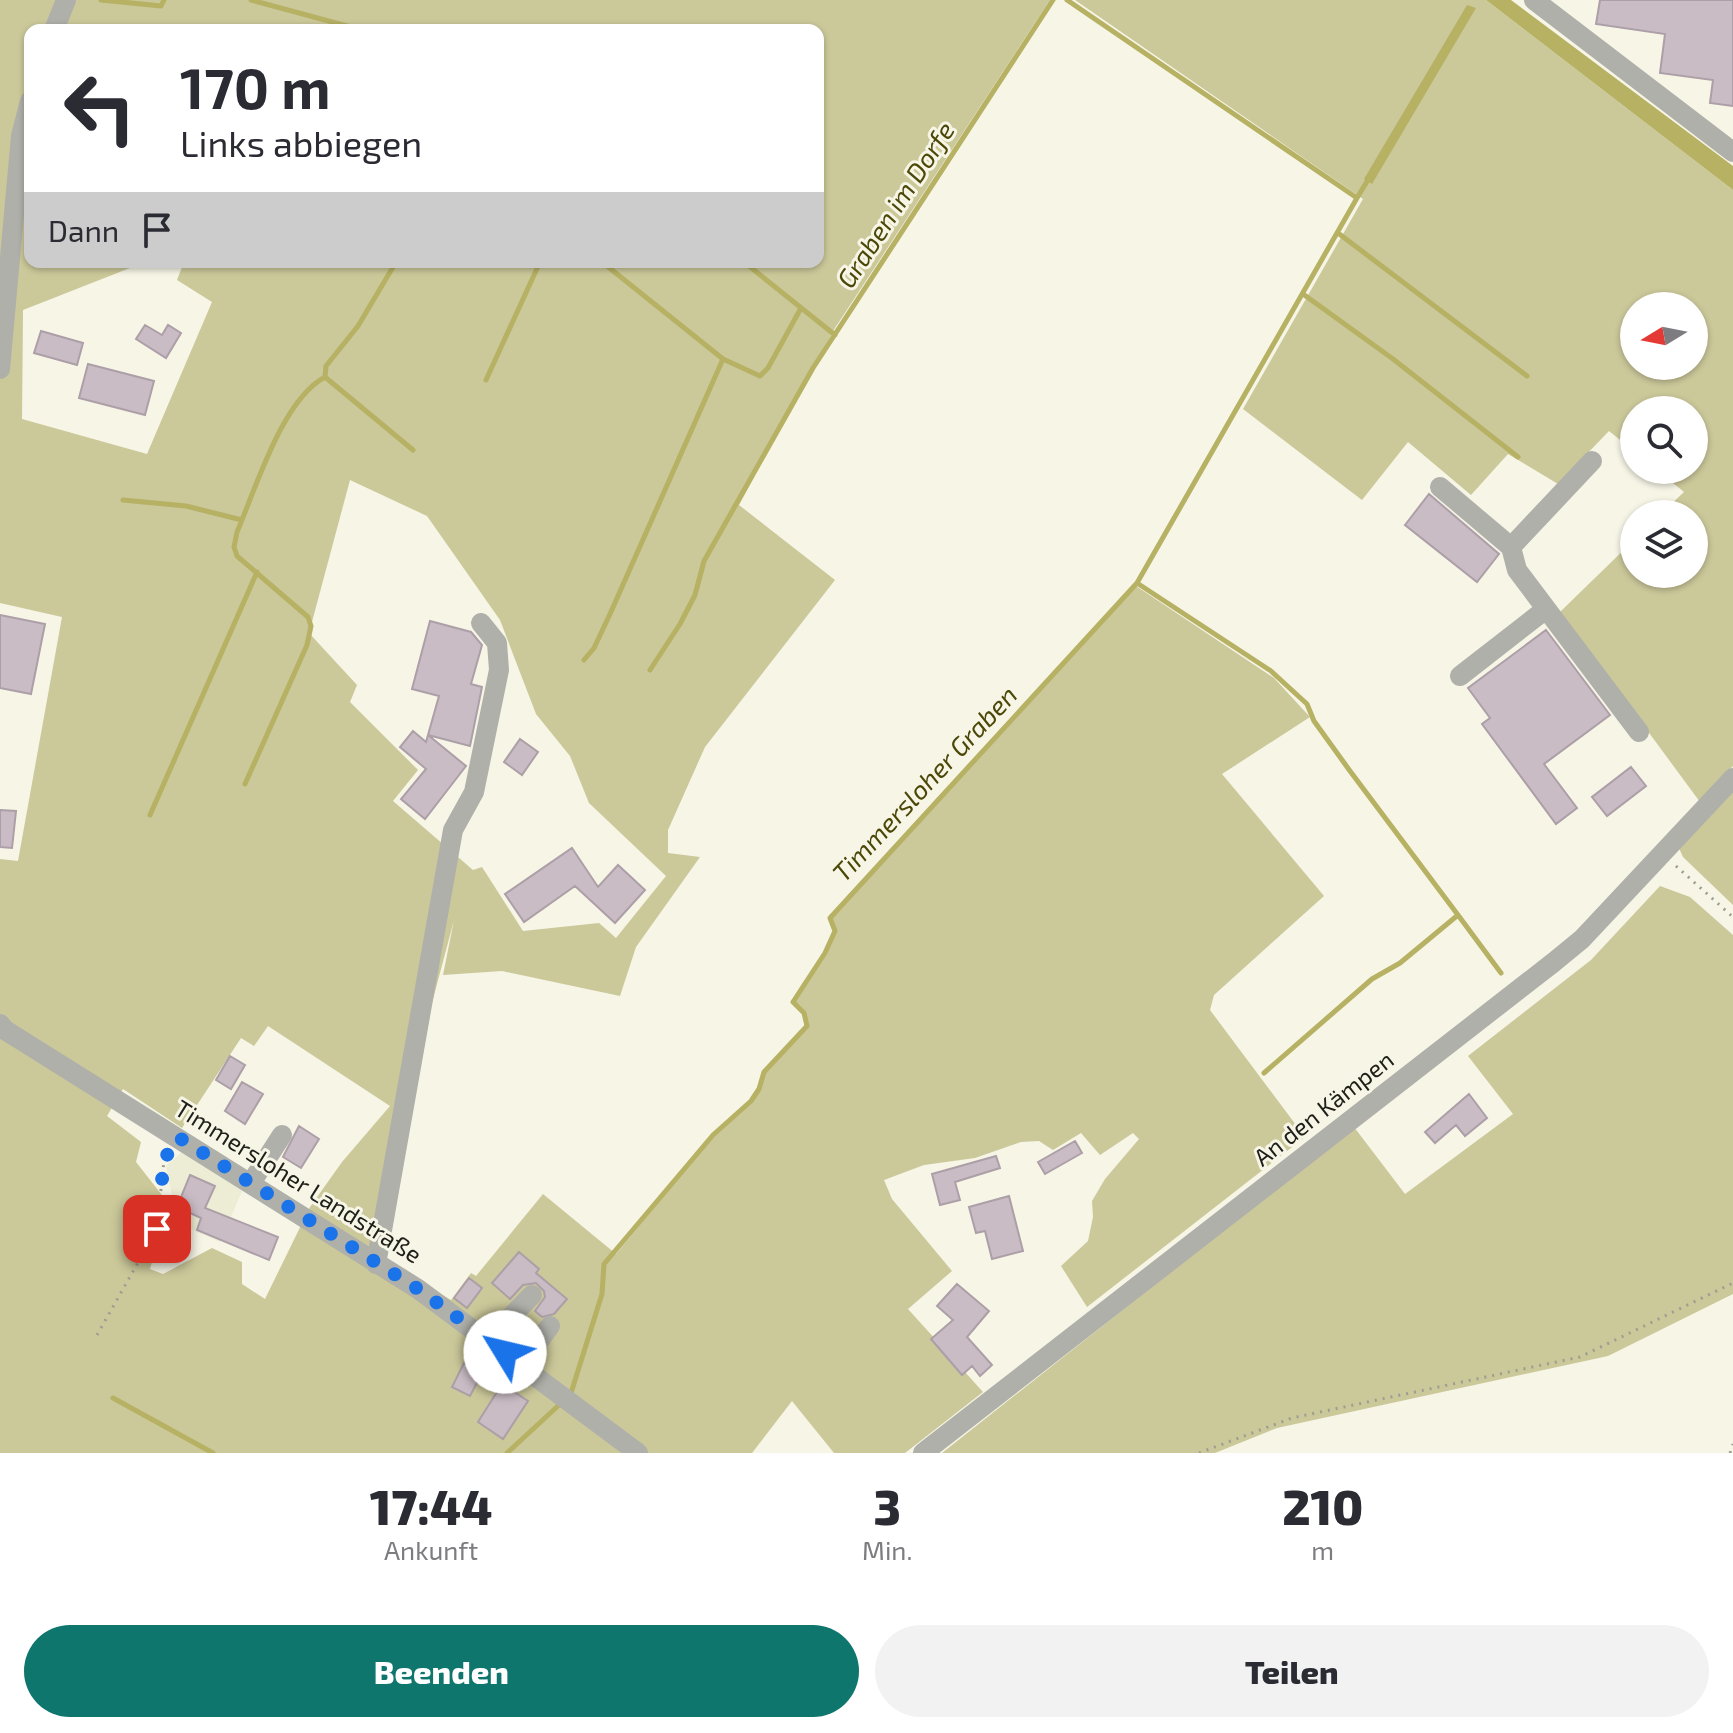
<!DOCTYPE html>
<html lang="de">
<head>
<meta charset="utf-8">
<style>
	body { margin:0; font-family:"Exo 2",sans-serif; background:#f2f2f3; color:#2b2b33; height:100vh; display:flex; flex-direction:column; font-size:30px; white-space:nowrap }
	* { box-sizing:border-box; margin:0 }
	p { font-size:26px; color:#7c7c81 }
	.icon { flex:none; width:44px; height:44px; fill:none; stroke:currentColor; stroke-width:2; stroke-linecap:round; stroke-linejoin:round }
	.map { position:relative; height:1453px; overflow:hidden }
	.side { display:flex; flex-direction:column; background:#fff; flex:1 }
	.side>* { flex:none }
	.top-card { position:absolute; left:24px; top:24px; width:800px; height:244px; border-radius:16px; box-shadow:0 2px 6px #0004; background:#fff; color:#2b2b33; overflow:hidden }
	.needle { width:52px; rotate:260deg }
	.controls { position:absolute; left:1620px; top:292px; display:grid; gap:16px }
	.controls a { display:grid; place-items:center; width:88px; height:88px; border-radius:50%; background:#fff; box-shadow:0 2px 6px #0004; font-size:40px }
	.pin { position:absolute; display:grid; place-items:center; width:68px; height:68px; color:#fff; margin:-34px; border-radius:16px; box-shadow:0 4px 12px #0006 }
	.me { position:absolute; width:88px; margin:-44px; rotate:306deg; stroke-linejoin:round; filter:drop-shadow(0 0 6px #0008) }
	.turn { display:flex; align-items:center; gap:28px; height:168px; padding:0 24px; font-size:36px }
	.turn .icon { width:104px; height:104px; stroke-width:2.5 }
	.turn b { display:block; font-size:56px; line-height:68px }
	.then { display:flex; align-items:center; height:76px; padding:0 24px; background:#0003; gap:16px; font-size:30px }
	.eta { display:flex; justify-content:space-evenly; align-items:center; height:136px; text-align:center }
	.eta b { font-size:48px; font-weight:800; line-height:56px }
	.button { display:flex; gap:16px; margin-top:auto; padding:16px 24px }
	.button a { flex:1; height:92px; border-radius:48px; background:#0f766e; color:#fff; font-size:32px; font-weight:800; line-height:92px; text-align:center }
	.button a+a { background:#f2f2f3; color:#2b2b33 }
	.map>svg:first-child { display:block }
	.built { fill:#ededd6 }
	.green { fill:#cbc89a; fill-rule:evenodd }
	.water { fill:#b6b163 }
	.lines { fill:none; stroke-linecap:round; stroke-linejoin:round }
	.stream { stroke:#b6b163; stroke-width:5 }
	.building { fill:#cabcc5; stroke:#ac9fa7; stroke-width:2 }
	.path { stroke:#9e9d92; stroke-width:3; stroke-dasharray:2 6; stroke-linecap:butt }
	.minor { stroke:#b0b0aa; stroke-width:20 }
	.route { stroke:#1a73e8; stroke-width:14; stroke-dasharray:0 25.2 }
	.labels { text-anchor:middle; stroke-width:6; stroke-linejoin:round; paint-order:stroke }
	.street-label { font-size:24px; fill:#20201a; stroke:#f6f5e6 }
	.water-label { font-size:26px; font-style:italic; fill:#4b4707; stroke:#f6f5e6 }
</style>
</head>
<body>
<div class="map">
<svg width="1733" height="1453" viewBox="0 0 1733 1453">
	<rect width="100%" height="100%" fill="#f6f5e6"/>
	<!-- built -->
	<path class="built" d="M 183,1151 L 242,1191 L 220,1242 L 166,1218 L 172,1195 L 166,1166 Z"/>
	<!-- green -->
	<path class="green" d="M 0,0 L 58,0 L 46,30 L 30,30 L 30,71 L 13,136 L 0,288 Z
		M 72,0 L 1050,0 L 835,328 L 739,505 L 835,580 L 705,747 L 668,830 L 668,853 L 700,857 L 636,947 L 620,996 L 502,971 L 443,975 L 454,920 L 432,1003 L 386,1261 L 451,1300 L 471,1273 L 476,1276 L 543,1194 L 616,1254 L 714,1135 L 752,1102 L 765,1074 L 808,1025 L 805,1012 L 795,1002 L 827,954 L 836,932 L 831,919 L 1136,586 L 1274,678 L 1310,717 L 1222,774 L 1324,896 L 1214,995 L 1210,1010 L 1305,1137 L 1087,1307 L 1061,1266 L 1088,1241 L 1093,1217 L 1092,1201 L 1105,1179 L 1139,1139 L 1133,1133 L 1100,1155 L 1081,1133 L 1053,1150 L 1039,1141 L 1021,1142 L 975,1158 L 924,1165 L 884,1180 L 892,1199 L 952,1271 L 908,1309 L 983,1392 L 905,1453 L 834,1453 L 792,1401 L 752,1453 L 0,1453 L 0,859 L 18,861 L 62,617 L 0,603 L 0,324 L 30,126 L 30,262 L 137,262 L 135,266 L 23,310 L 22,419 L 147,454 L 212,302 L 177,280 L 184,262 L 818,262 L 818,30 L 60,30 ZM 350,480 L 427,516 L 500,620 L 536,714 L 570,756 L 589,803 L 666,876 L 616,938 L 599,923 L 523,931 L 482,867 L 473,870 L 393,801 L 418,770 L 350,702 L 357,685 L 309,633 ZM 268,1026 L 390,1106 L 342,1162 L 310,1207 L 265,1299 L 242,1284 L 242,1262 L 212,1248 L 163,1274 L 150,1269 L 169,1204 L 136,1162 L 141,1142 L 107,1116 L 123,1089 L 182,1128 L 241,1038 L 254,1046 Z
		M 1075,0 L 1486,0 L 1733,190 L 1733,766 L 1700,802 L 1560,612 L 1634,540 L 1634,574 L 1694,574 L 1694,514 L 1661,514 L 1684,492 L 1657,470 L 1694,470 L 1694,410 L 1634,410 L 1634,451 L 1609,431 L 1558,484 L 1508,454 L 1471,495 L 1408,442 L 1362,500 L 1243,409 L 1363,199 ZM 1634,306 L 1694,306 L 1694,366 L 1634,366 Z
		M 1733,786 L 1733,905 L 1683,857 L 1678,846 Z
		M 1660,886 L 1690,897 L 1733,935 L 1733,1294 L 1608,1356 L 1277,1428 L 1215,1453 L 942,1453 L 1354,1127 L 1405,1194 L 1513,1114 L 1468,1056 L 1591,960 Z"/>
	<!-- water -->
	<path class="water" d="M 1486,0 L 1511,0 L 1733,166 L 1733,190 Z
		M 1467,5 L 1476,8 L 1372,184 L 1364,179 Z"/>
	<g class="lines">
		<!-- stream -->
		<path class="stream" d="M 101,0 L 161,6 L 164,0
			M 251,0 L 362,30
			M 1067,0 L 1357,198 L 1369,178
			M 403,30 L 404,30
			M 1338,233 L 1527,376
			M 602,262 L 723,359
			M 744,262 L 835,335
			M 1303,294 L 1393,359 L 1518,457
			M 325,377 L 413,450
			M 486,380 L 540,262
			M 123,500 L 186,506 L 242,520
			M 1137,583 L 1271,671 L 1307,704 L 1314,721 L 1350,771 L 1458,915 L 1400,963 L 1372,979 L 1264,1073
			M 584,660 L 594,648 L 610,614 L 723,359 L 760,376 L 768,368 L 801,308
			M 650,670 L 680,624 L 695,595 L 704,561 L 813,368 L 1053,0
			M 245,784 L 307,645 L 311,626 L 308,617 L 237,556 L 234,547 L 237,532 C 256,488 282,400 325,377 L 326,366 L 358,326 L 396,262
			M 150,815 L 257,572
			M 1458,915 L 1501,973
			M 571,1393 L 602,1294 L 604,1264 L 713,1135 L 751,1101 L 759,1089 L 764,1072 L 807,1026 L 804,1013 L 793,1002 L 825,953 L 835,931 L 830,918 L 1137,583 L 1357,198
			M 113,1398 L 213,1453
			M 507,1453 L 559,1405"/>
	</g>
	<!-- building -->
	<path class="building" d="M 1600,0 L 1733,0 L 1733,106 L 1710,103 L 1713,80 L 1660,73 L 1665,34 L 1596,24 Z
		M 145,325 L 162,335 L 168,325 L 181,333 L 166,358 L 136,339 Z
		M 41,331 L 83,343 L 77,365 L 34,353 Z
		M 88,364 L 154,381 L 145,415 L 79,398 Z
		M 1429,494 L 1499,554 L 1477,582 L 1405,525 Z
		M 0,615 L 45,624 L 31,694 L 0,688 Z
		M 430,621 L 471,632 L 482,645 L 471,684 L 482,687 L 470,746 L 428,735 L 439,696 L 412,689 Z
		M 1546,630 L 1610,715 L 1544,764 L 1577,808 L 1556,824 L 1482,724 L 1490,718 L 1468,688 Z
		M 413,731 L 426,742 L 428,735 L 466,766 L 425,819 L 401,799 L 426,769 L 400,747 Z
		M 520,739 L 538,752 L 522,775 L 504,762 Z
		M 1631,767 L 1646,786 L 1607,816 L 1592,797 Z
		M 0,810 L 16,811 L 12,848 L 0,847 Z
		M 572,848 L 598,887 L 618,865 L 645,890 L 615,923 L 575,886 L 524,922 L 505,894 Z
		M 230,1056 L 245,1065 L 231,1089 L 216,1080 Z
		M 242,1082 L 263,1094 L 245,1124 L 225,1111 Z
		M 1469,1094 L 1487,1118 L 1465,1136 L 1456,1125 L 1435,1143 L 1425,1132 Z
		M 299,1126 L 319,1139 L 301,1168 L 283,1157 Z
		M 1075,1141 L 1082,1153 L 1045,1174 L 1038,1162 Z
		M 996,1156 L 1000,1168 L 955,1182 L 960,1200 L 940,1205 L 932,1174 Z
		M 190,1175 L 215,1186 L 205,1208 L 278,1237 L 269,1260 L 197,1230 L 201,1218 L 177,1207 Z
		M 1009,1196 L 1023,1251 L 992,1259 L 985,1231 L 976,1233 L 969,1207 Z
		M 519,1252 L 539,1269 L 536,1273 L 567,1299 L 554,1314 L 542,1317 L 535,1311 L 545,1297 L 544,1291 L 536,1283 L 523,1285 L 510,1299 L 492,1283 Z
		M 469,1278 L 482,1288 L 467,1308 L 454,1298 Z
		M 957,1284 L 989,1311 L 967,1337 L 992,1365 L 980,1376 L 972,1366 L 962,1375 L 931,1339 L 953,1320 L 937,1306 Z
		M 464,1363 L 482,1373 L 470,1396 L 452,1387 Z
		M 502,1384 L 528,1401 L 503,1439 L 478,1422 Z"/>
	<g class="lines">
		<!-- path -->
		<path class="path" d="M 1676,866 L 1733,917
			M 97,1335 L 157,1229 L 164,1160 L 169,1152
			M 1199,1453 L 1292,1418 L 1580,1357 L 1733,1283
			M 1730,1453 L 1733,1444"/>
		<!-- minor -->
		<path class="minor" d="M 1534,0 L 1733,152
			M 54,30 L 66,0
			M 0,369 L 21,136 L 30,101
			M 1440,487 L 1511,547 L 1517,570 L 1639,732
			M 1511,547 L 1592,461
			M 1460,676 L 1546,609
			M 0,1024 L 5,1030 L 418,1289 L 638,1453
			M 251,1183 L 282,1135
			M 376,1264 L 453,830 L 474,792 L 499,670 L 497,643 L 481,623
			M 488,1340 L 532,1295
			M 522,1364 L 550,1326
			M 923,1453 L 1554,962 L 1582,939 L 1733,778"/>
	</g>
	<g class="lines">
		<!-- route -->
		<path class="route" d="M 157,1229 L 164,1160 L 178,1137 L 418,1289 L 505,1352"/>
	</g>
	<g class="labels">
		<!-- street labels -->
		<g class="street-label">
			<text transform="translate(1324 1109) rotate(-38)" y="8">An den Kämpen</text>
			<text transform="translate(298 1182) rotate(32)" y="8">Timmersloher Landstraße</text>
		</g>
		<!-- water labels -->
		<g class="water-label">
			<text transform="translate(896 205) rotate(-57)" y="9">Graben im Dorfe</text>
			<text transform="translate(925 784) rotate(-47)" y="9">Timmersloher Graben</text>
		</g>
	</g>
</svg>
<div class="controls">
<a><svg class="needle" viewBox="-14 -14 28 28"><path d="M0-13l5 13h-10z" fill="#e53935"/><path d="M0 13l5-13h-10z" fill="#7c7c81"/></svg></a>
<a><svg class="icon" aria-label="search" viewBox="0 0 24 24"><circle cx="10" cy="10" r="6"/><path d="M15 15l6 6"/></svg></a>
<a><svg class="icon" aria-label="layers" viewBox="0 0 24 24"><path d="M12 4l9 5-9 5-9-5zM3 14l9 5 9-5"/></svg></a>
</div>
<div class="pin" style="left:157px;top:1229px;background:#d93025"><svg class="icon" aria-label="arrive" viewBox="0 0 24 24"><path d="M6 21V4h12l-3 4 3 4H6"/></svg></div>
<svg class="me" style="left:505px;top:1352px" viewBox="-20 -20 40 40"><circle r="19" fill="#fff"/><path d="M0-13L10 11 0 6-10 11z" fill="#1a73e8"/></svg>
<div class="top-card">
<div class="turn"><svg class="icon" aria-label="left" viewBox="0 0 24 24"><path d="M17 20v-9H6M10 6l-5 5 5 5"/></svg><div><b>170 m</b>Links abbiegen</div></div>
<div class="then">Dann<svg class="icon" aria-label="arrive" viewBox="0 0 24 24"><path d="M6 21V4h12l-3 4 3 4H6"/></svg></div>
</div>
</div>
<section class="side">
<div class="eta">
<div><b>17:44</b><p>Ankunft</p></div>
<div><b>3</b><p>Min.</p></div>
<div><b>210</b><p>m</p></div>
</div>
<div class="button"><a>Beenden</a><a>Teilen</a></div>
</section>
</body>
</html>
